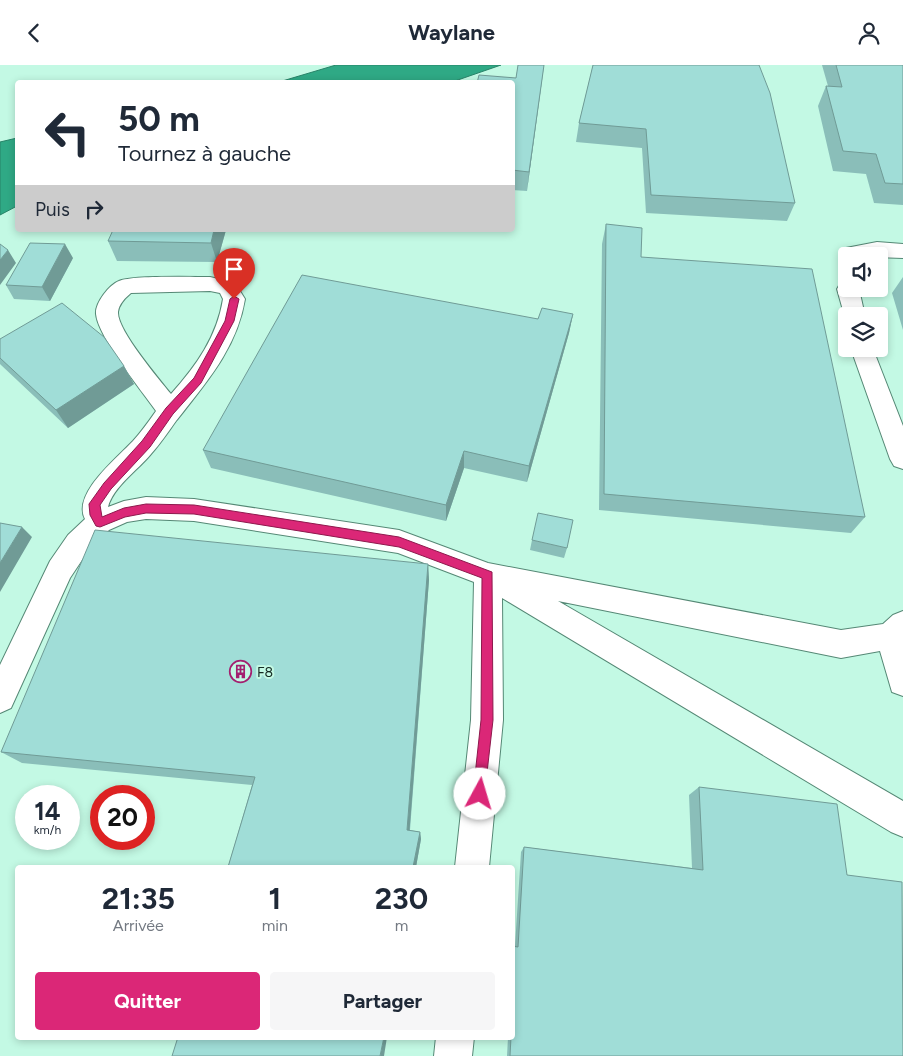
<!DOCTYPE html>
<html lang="fr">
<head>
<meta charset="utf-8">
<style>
	body { margin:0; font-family:Figtree,sans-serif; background:#f6f6f7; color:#1f2937; height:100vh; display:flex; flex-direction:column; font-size:19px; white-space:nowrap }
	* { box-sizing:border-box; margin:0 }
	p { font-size:16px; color:#747a83 }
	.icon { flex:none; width:28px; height:28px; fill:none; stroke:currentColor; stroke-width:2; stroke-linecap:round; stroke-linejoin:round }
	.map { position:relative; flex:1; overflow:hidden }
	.sheet { position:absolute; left:15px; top:800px; width:500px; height:175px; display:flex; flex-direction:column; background:#fff; border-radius:5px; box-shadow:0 2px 8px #0003 }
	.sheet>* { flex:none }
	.banner { position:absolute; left:15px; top:15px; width:500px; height:152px; border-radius:5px; box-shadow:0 2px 8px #0003; background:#fff; color:#1f2937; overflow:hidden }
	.controls { position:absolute; left:838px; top:182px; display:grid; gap:10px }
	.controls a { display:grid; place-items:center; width:50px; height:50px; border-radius:5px; background:#fff; box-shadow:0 2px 8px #0003; font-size:25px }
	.speed { position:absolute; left:15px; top:720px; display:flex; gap:10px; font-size:25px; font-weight:700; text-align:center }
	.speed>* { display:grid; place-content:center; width:65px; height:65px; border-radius:50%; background:#fff; box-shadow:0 2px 8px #0003; line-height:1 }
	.speed small { font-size:12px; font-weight:400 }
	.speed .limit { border:8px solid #d22; background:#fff; color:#111 }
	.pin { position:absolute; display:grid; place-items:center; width:42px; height:42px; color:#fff; margin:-51px -21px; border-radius:50% 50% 50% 0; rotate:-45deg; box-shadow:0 0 5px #0007 }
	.pin .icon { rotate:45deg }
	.me { position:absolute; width:55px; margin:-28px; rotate:6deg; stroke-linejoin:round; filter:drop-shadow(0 0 4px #0008) }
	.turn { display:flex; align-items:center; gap:18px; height:105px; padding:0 20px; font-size:22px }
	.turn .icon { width:65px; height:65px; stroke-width:2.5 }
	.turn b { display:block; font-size:35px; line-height:42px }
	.then { display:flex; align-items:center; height:48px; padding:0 20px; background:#0003; gap:10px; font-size:19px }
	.eta { display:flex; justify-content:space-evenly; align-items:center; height:85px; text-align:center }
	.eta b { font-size:30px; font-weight:700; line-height:35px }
	.action { display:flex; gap:10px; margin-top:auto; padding:10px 20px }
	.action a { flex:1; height:58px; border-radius:5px; background:#db2777; color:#fff; font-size:20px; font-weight:700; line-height:58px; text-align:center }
	.action a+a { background:#f6f6f7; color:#1f2937 }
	header { display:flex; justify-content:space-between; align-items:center; height:65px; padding:0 20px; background:#fff; font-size:22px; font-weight:700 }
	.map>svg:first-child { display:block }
	.water { fill:#2fa985; stroke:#288368 }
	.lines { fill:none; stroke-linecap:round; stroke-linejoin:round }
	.minor-casing { stroke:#558875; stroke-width:2 }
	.minor { fill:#fff; fill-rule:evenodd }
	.wall { fill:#8abeb9 }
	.shaded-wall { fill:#709b96 }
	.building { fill:#a0ddd7; stroke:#709b96 }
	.route { fill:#db2777; stroke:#8e194d }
	.labels { text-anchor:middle; stroke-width:4; stroke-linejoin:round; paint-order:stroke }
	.poi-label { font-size:14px; fill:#162b23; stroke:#c3f9e4; text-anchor:start }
</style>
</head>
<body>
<header><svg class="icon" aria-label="back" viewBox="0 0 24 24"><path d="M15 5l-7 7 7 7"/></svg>Waylane<svg class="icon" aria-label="person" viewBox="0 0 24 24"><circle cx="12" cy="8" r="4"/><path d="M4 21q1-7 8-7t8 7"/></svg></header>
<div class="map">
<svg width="903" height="991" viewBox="0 0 903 991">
	<rect width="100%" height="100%" fill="#c3f9e4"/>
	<!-- water -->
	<path class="water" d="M 336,0 L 501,0 L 452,17 L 279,17 Z
		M 17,73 L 17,141 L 0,150 L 0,77 Z"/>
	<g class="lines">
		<defs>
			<path id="minor" d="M 877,177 L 903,179 L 903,193 L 846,191 L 846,196 L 841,191 L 846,183 Z
				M 210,212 L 235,218 L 245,234 C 237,283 206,318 176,356 C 168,367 160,379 151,389 C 138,405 113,422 108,442 L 124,436 L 146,432 L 194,434 L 399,465 L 488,498 L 841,565 L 883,559 L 893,550 L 903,546 L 903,631 L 892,627 L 880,586 L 841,593 L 558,536 L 903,736 L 903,772 L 891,767 L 502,533 L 503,655 L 489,802 L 455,802 L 471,655 L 474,517 L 398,488 L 194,456 L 146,454 L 127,457 L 109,465 L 88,486 L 70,513 L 11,643 L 0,648 L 0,600 L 50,496 L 68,470 L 85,454 C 72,429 116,394 133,376 C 141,367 149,356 156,346 C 142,326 98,272 96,249 C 95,238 109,220 119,216 C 131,210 193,212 210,212 ZM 210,226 L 220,228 L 223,234 C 217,272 196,301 171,329 C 159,314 117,265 118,247 C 119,239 125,233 131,228 Z
				M 846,217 L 846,224 L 859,224 L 865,251 L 846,251 L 846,256 L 837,224 L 840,219 Z
				M 851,284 L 873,284 L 903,361 L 903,404 L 894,401 L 890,394 Z
				M 436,972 L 474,972 L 472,991 L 434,991 Z"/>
		</defs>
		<!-- minor casing -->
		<use href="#minor" class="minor-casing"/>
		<!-- minor -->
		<use href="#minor" class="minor"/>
	</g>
	<!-- wall -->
	<path class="wall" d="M 518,0 L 544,0 L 527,126 L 512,125 L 512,18 L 516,13 Z
		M 593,0 L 795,138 L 787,156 L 646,148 L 642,83 L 576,77 L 579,58 Z
		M 822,0 L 903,0 L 903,140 L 874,138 L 866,109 L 833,106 L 818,41 L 826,21 L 828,21 Z
		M 606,159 L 641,192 L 865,452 L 851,468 L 599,445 L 602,179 Z
		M 226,165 L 217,197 L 117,196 L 108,176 Z
		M 73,193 L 50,236 L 14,234 L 6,220 Z
		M 903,212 L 903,265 L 892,228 Z
		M 573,249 L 569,268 L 527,417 L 464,403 L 446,456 L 211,403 L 203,385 L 538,254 Z
		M 0,274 L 124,301 L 134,319 L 68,363 L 1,300 L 0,299 Z
		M 532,475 L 567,483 L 564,493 L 530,485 Z
		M 428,499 L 429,515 L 410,765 L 420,767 L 421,774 L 416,802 L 228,802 L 252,720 L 22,698 L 1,687 Z
		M 699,722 L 847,810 L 903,991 L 507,991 L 508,972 L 512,972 L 512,881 L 515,881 L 521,787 L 524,782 L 692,803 L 689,730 Z"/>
	<!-- shaded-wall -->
	<path class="shaded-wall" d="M 544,0 L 543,8 L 527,126 L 529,107 Z
		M 214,165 L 226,165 L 217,197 L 211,178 Z
		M 65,179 L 73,193 L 50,236 L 42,222 Z
		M 8,185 L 16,198 L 0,220 L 0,195 Z
		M 573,249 L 569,268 L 527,417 L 529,401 Z
		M 124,301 L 134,319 L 68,363 L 56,345 Z
		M 464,386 L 464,403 L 446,456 L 446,440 Z
		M 22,462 L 32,472 L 0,527 L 0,498 Z
		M 428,499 L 429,515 L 409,772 L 407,765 Z
		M 420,767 L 421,774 L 416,802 L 413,802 Z
		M 384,972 L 387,972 L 384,991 L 380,991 Z"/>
	<!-- building -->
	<path class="building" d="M 518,0 L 544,0 L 529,107 L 512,105 L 512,18 L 477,18 L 479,10 L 516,13 Z
		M 593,0 L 759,0 L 770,28 L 795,138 L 651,130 L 646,64 L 579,58 Z
		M 836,0 L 903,0 L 903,119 L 885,118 L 876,89 L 843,86 L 826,21 L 842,22 Z
		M 606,159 L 642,163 L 641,192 L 812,204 L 865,452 L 604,429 Z
		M 113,165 L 214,165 L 211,178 L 108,176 Z
		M 30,178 L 65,179 L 42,222 L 6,220 Z
		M 0,179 L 8,185 L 0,195 Z
		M 302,210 L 538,254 L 542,243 L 573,249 L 529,401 L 464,386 L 446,440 L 203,385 Z
		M 62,238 L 104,272 L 124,301 L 56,345 L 0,293 L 0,274 Z
		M 538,448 L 573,455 L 567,483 L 532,475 Z
		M 0,458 L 22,462 L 0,498 Z
		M 95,465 L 428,499 L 407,765 L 420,767 L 413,802 L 228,802 L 255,712 L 1,687 Z
		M 699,722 L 837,739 L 847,810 L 902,817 L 903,991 L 510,991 L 511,972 L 512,972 L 514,936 L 512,936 L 512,881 L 518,882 L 524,782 L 703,805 Z
		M 178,972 L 384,972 L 380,991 L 172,991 Z"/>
	<!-- route -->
	<path class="route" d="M 234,231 L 239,234 L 234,256 L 201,318 L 173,349 L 150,382 L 111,424 L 100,440 L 102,452 L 124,443 L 146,439 L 194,440 L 399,472 L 492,507 L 493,655 L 484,734 L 480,736 L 475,734 L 473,729 L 481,655 L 482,513 L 399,482 L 194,449 L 146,448 L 125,452 L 100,462 L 96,461 L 90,450 L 89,439 L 104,418 L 142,376 L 166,343 L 194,313 L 225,256 L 230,234 Z"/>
	<!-- icons -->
	<defs>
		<symbol id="building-ring" viewBox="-11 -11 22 22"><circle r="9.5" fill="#c3f9e4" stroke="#a32070" stroke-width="1.5"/><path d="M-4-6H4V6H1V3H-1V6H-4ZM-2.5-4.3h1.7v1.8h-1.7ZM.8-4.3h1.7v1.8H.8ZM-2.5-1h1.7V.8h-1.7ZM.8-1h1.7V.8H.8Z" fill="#a32070"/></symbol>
	</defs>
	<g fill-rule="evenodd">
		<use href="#building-ring" x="228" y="594" width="25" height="25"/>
	</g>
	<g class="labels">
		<!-- poi labels -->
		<g class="poi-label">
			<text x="257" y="612">F8</text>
		</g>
	</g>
</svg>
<div class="controls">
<a><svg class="icon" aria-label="sound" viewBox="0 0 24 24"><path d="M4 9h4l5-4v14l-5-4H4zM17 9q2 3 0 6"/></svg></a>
<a><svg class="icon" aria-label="layers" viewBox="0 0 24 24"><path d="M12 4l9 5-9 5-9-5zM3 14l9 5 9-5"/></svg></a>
</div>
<div class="speed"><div>14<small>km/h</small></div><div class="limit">20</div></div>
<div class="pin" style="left:234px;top:234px;background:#d93025"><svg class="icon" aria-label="arrive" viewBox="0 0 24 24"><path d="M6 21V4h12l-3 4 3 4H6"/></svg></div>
<svg class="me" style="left:480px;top:729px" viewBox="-20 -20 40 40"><circle r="19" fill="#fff"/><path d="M0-13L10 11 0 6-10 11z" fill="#db2777"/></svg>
<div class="banner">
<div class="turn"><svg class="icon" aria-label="left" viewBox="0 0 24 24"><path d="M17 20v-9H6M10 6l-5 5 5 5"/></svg><div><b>50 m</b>Tournez à gauche</div></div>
<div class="then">Puis<svg class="icon" aria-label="right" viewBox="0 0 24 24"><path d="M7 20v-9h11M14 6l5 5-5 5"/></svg></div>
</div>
<section class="sheet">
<div class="eta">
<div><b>21:35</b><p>Arrivée</p></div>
<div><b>1</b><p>min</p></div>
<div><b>230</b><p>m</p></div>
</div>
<div class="action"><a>Quitter</a><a>Partager</a></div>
</section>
</div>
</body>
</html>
